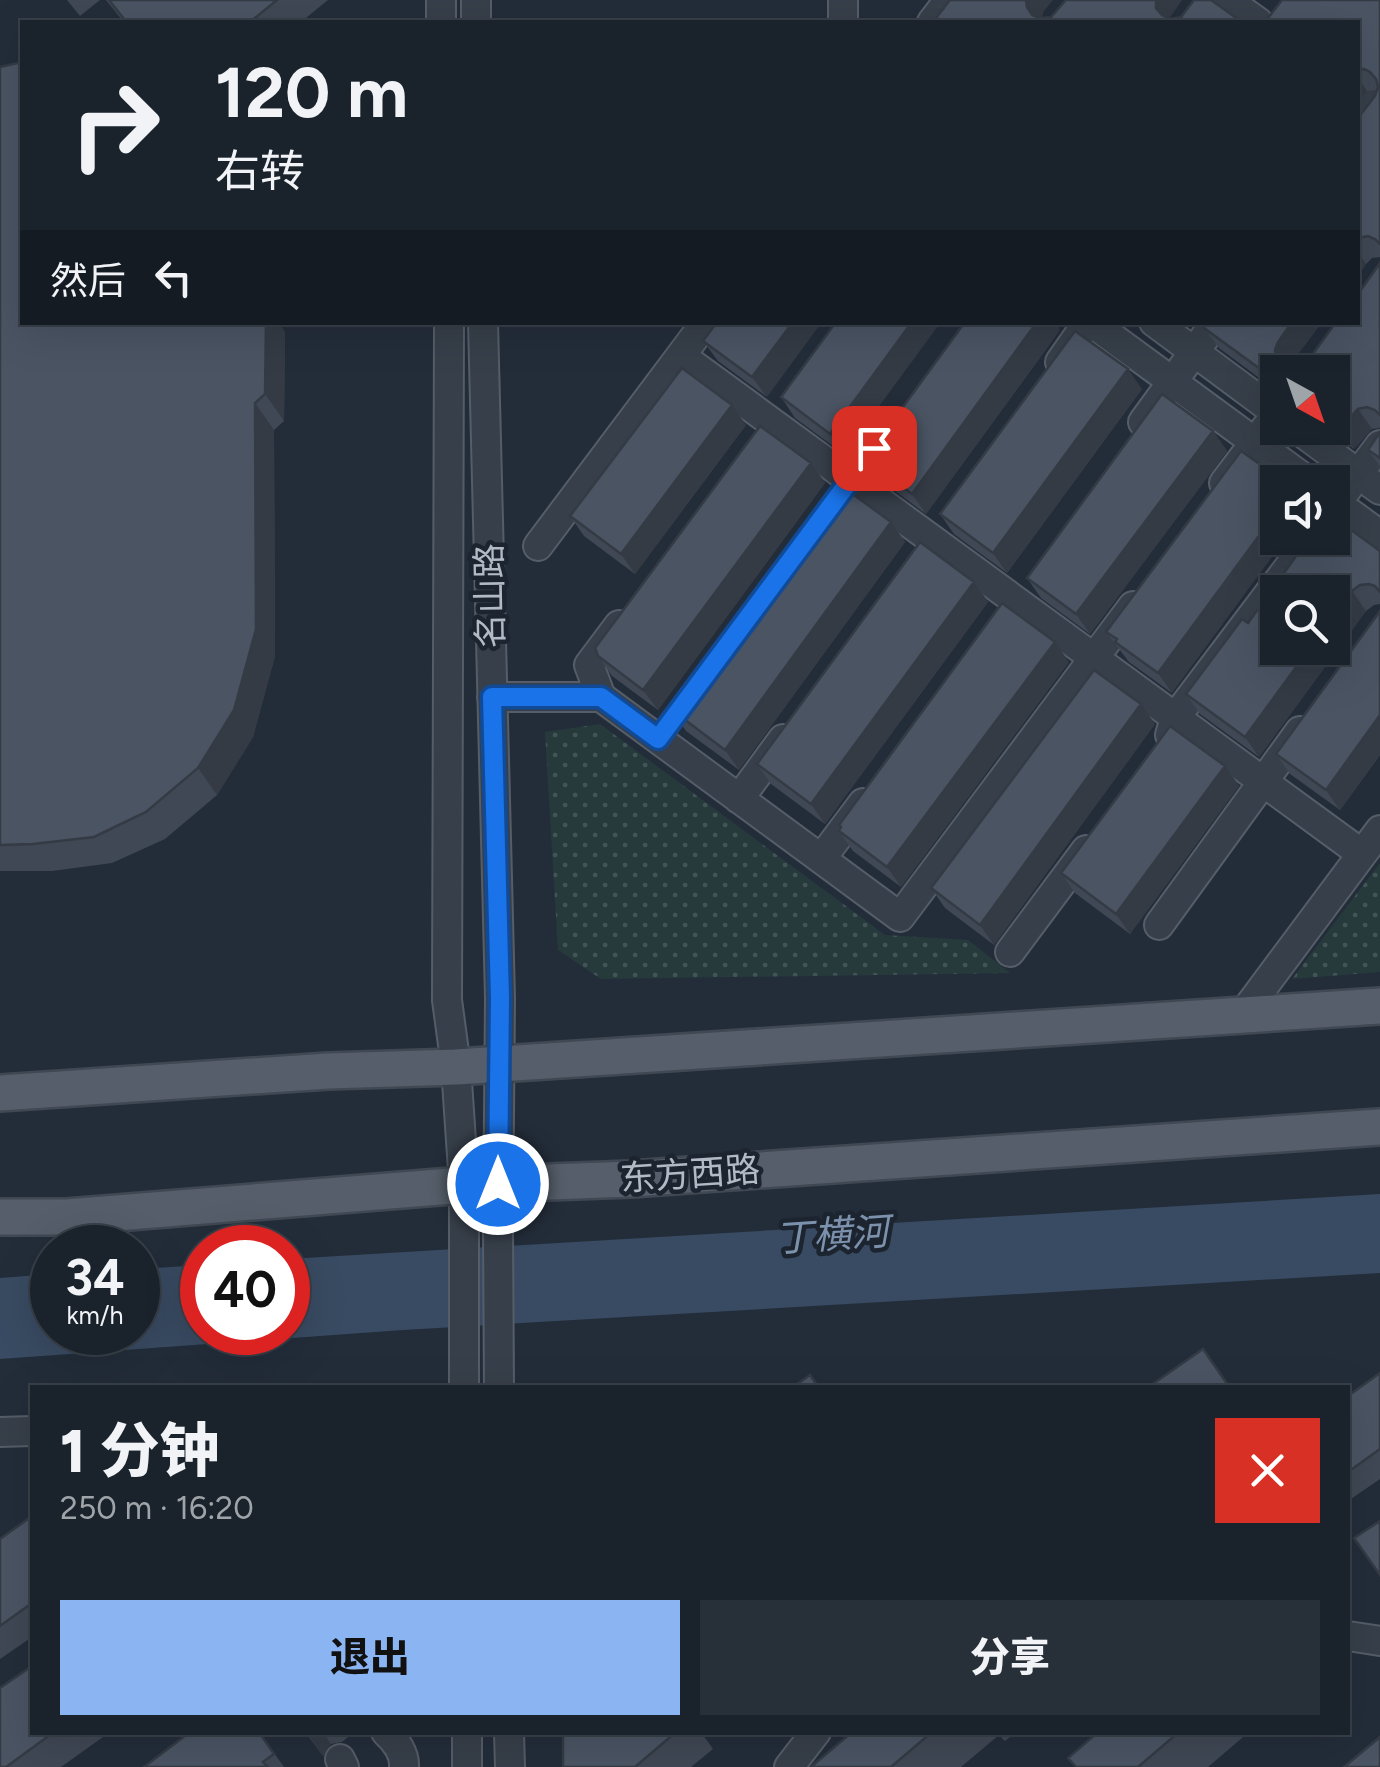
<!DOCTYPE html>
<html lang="zh">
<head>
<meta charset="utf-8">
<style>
	body { margin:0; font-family:Figtree,"Noto Sans SC",sans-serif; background:#272f38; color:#f1f3f6; height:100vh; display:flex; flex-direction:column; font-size:38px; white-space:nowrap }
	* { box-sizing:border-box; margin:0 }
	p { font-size:32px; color:#9fa4a9 }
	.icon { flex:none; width:55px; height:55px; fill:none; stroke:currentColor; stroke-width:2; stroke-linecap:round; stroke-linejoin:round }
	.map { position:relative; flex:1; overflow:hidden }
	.details { position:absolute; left:30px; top:1385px; width:1320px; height:350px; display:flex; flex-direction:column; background:#1a222c; border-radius:0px; box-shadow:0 10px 40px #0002,0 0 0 2px #383f48 }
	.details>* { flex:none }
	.guide { position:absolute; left:20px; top:20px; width:1340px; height:305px; border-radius:0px; box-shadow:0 10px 40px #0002,0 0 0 2px #383f48; background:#1a222c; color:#f1f3f6; overflow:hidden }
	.needle { width:65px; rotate:140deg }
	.controls { position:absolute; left:1260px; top:355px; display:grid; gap:20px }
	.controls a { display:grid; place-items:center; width:90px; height:90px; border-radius:0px; background:#1a222c; box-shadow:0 10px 40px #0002,0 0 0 2px #383f48; font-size:50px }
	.speed { position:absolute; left:30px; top:1225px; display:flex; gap:20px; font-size:50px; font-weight:700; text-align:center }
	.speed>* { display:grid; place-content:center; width:130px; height:130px; border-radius:50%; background:#1a222c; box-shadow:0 10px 40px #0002,0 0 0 2px #383f48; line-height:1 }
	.speed small { font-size:25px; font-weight:400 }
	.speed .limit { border:15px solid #d22; background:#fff; color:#111 }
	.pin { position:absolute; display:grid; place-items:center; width:85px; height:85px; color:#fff; margin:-42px; border-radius:20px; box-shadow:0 5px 15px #0006 }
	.me { position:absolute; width:110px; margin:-55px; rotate:0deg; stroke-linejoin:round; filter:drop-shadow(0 0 8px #0008) }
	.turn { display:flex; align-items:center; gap:35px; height:210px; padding:0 30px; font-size:45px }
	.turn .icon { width:130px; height:130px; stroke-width:2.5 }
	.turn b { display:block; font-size:70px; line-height:85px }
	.then { display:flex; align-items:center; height:95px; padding:0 30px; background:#0003; gap:20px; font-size:38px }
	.round { display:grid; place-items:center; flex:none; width:105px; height:105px; border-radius:0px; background:#272f38 }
	.overview { display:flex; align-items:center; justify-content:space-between; height:170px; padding:0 30px }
	h1 { font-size:60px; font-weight:800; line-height:75px }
	.primary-button { display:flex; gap:20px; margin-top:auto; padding:20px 30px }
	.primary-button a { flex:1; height:115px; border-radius:0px; background:#8bb4f2; color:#111; font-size:40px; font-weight:800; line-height:115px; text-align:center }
	.primary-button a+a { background:#272f38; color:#f1f3f6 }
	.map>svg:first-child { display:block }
	.park { fill:url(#park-dots) }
	.water { fill:#394b62 }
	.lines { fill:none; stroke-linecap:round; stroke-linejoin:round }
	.minor-casing { stroke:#555d68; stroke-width:32 }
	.major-casing { stroke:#404853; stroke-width:40 }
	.minor { stroke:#373f4a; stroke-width:28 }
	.major { stroke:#555e6a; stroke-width:35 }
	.wall { fill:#404855 }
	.shaded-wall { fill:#343b45 }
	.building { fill:#4a5463; stroke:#343b45; stroke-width:2.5 }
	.route-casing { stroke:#114b97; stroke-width:25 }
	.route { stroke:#1a73e8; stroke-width:18 }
	.labels { text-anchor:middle; stroke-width:9; stroke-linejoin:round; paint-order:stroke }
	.street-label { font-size:35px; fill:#b2bac6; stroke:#1c242f }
	.water-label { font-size:38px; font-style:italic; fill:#7c91ac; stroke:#1c242f }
</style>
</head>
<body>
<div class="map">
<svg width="1380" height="1767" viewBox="0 0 1380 1767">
	<defs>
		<pattern id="park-dots" width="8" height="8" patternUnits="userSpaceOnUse" patternTransform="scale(2.5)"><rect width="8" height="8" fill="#263a3c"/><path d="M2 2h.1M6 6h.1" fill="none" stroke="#435457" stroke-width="1.8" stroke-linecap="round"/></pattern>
	</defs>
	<rect width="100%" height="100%" fill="#232d3a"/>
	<!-- park -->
	<path class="park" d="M 600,724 L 885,935 L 968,940 L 1010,973 L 601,979 L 558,950 L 545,732 Z
		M 1380,863 L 1380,972 L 1292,979 Z"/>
	<!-- water -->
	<path class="water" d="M 1380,1194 L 1380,1273 L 403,1330 L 0,1359 L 0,1278 L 52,1274 L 52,1332 L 138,1332 L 138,1269 L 202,1265 L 202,1332 L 288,1332 L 288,1259 Z"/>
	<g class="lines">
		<defs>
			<path id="minor" d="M 441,0 L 441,22
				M 476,0 L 476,22
				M 843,0 L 843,22
				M 1227,0 L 1258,22
				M 932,22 L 949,0
				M 1358,94 L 1380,111
				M 449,322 L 447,1000 L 456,1067 L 464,1185 L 464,1388
				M 483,322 L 500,998 L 498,1230 L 499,1388
				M 1091,322 L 1309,482
				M 1154,322 L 1278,414
				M 681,356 L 1362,854
				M 1060,362 L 1088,322
				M 1143,422 L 1216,322
				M 1296,428 L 1380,490
				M 1224,483 L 1278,412
				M 1332,500 L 1380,535
				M 1332,509 L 1380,445
				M 538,546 L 706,322
				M 492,697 L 601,697 L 900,917 L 1133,606
				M 601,697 L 589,665 L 619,625
				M 1170,735 L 1175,718 L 1311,538
				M 739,799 L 783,739
				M 821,859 L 863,803
				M 1159,925 L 1300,731
				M 1010,952 L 1086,850
				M 1243,1014 L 1380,830
				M 0,1432 L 32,1431
				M 1348,1636 L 1380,1641
				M 386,1732 C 396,1741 405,1754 404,1767
				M 467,1732 L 467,1767
				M 509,1732 L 510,1767
				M 340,1759 L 344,1767
				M 789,1767 L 816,1732"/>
			<path id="major" d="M 0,1093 L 328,1071 L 456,1067 L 1380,1006
				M 0,1217 L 67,1217 L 464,1185 L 631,1179 L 1380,1127"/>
		</defs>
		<!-- minor casing -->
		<use href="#minor" class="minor-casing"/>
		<!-- major casing -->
		<use href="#major" class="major-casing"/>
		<!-- minor -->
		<use href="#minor" class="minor"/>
		<!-- major -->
		<use href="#major" class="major"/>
	</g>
	<!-- wall -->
	<path class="wall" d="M 67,0 L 100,0 L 80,16 Z
		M 106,0 L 328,0 L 301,22 L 120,22 L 122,20 Z
		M 1380,0 L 1380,257 L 1372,258 L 1366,264 L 1358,276 L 1358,118 L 1375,96 L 1377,90 L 1367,91 L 1358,103 L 1358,22 Z
		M 0,67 L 22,322 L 278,322 L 285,332 L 284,421 L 274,430 L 275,656 L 253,737 L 217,795 L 165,839 L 112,863 L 52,871 L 0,871 Z
		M 1380,263 L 1380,428 L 1372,429 L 1354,449 L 1325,428 L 1332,428 L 1332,372 L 1278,372 L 1278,392 L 1219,348 L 1204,328 L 1207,322 L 1322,322 L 1292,362 L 1290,368 L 1299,368 L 1307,362 Z
		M 717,322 L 767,397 L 718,361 L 703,341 Z
		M 836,322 L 844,454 L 795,418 L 781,397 Z
		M 1060,330 L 926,514 L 879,479 L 865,459 Z
		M 1142,389 L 1007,573 L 954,534 L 940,514 Z
		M 746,425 L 635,574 L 584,536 L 570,516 Z
		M 1213,431 L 1227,451 L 1090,634 L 1041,598 L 1027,578 Z
		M 1380,432 L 1380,466 L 1368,450 Z
		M 1241,451 L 1172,693 L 1129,662 L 1106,632 Z
		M 811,463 L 825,483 L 658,710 L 612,676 L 598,656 Z
		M 891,522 L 905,542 L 739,770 L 686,731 L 672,710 Z
		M 1380,551 L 1380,604 L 1374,605 L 1366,611 L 1259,757 L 1200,714 L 1186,694 L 1248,623 Z
		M 974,582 L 988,602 L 825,824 L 771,784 L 757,764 Z
		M 1380,611 L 1380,755 L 1340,810 L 1290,774 L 1276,754 Z
		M 1069,662 L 901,887 L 853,851 L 839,831 L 841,828 L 839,825 Z
		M 1155,724 L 994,945 L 945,908 L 931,888 Z
		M 1225,766 L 1239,786 L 1130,934 L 1075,893 L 1061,873 Z
		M 1380,1373 L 1380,1479 L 1348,1501 L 1348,1396 Z
		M 32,1516 L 32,1637 L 0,1659 L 0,1539 Z
		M 32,1732 L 110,1732 L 61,1767 L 0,1767 Z
		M 259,1732 L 284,1767 L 144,1767 Z
		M 305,1732 L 354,1732 L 342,1742 L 331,1744 L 323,1756 Z
		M 563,1732 L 701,1732 L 713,1749 L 691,1767 L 563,1767 Z
		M 852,1732 L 1016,1732 L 1005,1741 L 999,1735 L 961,1767 L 811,1767 Z
		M 1098,1732 L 1249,1732 L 1208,1767 L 1075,1767 L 1068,1758 Z"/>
	<!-- shaded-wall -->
	<path class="shaded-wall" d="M 1026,0 L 1053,0 L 1044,11 L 1041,21 L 1038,22 L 1027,7 Z
		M 1156,0 L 1182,0 L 1167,22 L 1156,8 Z
		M 1358,78 L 1367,91 L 1358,103 Z
		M 1358,252 L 1366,264 L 1358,276 Z
		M 266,322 L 278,322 L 285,332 L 284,421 L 265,394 Z
		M 793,322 L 822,322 L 767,397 L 752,377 Z
		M 912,322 L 941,322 L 844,454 L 830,434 Z
		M 1037,322 L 1055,322 L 1060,330 L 926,514 L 912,494 Z
		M 1292,322 L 1322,322 L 1292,362 L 1290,372 L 1276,357 L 1275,350 L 1278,342 Z
		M 1128,369 L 1142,389 L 1007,573 L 993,553 Z
		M 255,403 L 274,430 L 275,656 L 253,737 L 217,795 L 198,768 Z
		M 732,405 L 746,425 L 635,574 L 621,554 Z
		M 1358,409 L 1372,429 L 1354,449 L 1340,429 Z
		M 1213,431 L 1227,451 L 1090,634 L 1076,614 Z
		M 811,463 L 825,483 L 658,710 L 643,690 Z
		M 1278,510 L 1278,538 L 1286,538 L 1172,693 L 1158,673 Z
		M 891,522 L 905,542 L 739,770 L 725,750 Z
		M 974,582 L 988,602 L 825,824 L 811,804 Z
		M 1352,591 L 1366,611 L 1259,757 L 1245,737 L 1310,648 L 1332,648 L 1332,617 Z
		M 1055,642 L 1069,662 L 901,887 L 887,867 Z
		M 1141,704 L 1155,724 L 994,945 L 980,925 Z
		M 1380,715 L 1380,755 L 1340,810 L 1326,790 Z
		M 1225,766 L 1239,786 L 1130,934 L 1116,914 Z
		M 311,1732 L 323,1732 L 331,1744 L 323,1756 L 309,1736 Z"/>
	<!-- building -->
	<path class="building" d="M 109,0 L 277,0 L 250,22 L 120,22 L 124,19 Z
		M 950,0 L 1026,0 L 1027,7 L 1032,15 L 1040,18 L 1051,17 L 1066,0 L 1156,0 L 1156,8 L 1162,15 L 1170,19 L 1181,17 L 1194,0 L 1211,0 L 1242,22 L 933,22 Z
		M 1282,0 L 1380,0 L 1380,244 L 1375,239 L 1368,236 L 1358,238 L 1358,118 L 1375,96 L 1378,87 L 1376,79 L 1370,72 L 1364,69 L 1358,70 L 1358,22 L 1265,22 Z
		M 22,62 L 22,322 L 266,322 L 265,394 L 255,403 L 256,629 L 234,710 L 198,768 L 146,812 L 94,837 L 33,844 L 0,845 L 0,67 Z
		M 1380,263 L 1380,415 L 1375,410 L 1367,407 L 1358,409 L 1340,429 L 1332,423 L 1332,372 L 1278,372 L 1278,382 L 1204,328 L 1207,322 L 1292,322 L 1278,342 L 1275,350 L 1276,357 L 1283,366 L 1292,369 L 1299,368 L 1307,362 L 1336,322 L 1358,322 L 1358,294 Z
		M 717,322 L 793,322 L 752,377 L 703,341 Z
		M 836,322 L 912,322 L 830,434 L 781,397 Z
		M 965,322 L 1037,322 L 912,494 L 865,459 Z
		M 1075,331 L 1128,369 L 993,553 L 940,514 Z
		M 682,368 L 732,405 L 621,554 L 570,516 Z
		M 1162,394 L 1213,431 L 1076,614 L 1027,578 Z
		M 760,426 L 811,463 L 643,690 L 598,656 L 595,648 Z
		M 1380,432 L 1380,458 L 1368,450 Z
		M 1241,451 L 1285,482 L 1278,482 L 1278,510 L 1158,673 L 1115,642 L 1117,639 L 1106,632 Z
		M 839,484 L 891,522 L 725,750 L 672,710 Z
		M 1332,516 L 1380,551 L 1380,592 L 1375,586 L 1369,584 L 1360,585 L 1352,591 L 1332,617 L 1332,592 L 1278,592 L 1278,648 L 1310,648 L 1245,737 L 1186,694 L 1242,619 L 1248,623 L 1309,538 L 1332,538 Z
		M 920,542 L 974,582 L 811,804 L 757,764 Z
		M 1002,603 L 1055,642 L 887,867 L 839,831 L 841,827 L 839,825 Z
		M 1380,611 L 1380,715 L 1326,790 L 1276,754 Z
		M 1094,670 L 1141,704 L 980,925 L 931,888 Z
		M 1170,726 L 1225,766 L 1116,914 L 1061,873 Z
		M 1203,1349 L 1230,1388 L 1147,1388 Z
		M 1380,1373 L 1380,1449 L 1348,1472 L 1348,1396 Z
		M 810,1375 L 819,1388 L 792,1388 Z
		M 32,1516 L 32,1603 L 0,1626 L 0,1539 Z
		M 1380,1521 L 1380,1575 L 1354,1538 Z
		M 32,1666 L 32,1732 L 54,1732 L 6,1767 L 0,1767 L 0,1688 Z
		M 190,1732 L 259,1732 L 274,1754 L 263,1762 L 268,1767 L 144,1767 Z
		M 563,1732 L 676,1732 L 635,1767 L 563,1767 Z
		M 852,1732 L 932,1732 L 891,1767 L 811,1767 Z
		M 1098,1732 L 1179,1732 L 1138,1767 L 1076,1767 L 1068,1758 Z
		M 1380,1737 L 1380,1767 L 1344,1767 Z"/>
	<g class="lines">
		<defs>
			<path id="route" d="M 498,1184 L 500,998 L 492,697 L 601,697 L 658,739 L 874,448"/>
		</defs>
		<!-- route casing -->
		<use href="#route" class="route-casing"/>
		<!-- route -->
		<use href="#route" class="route"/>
	</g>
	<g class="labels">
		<!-- street labels -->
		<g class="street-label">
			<text transform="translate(490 596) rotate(-91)" y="12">名山路</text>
			<text transform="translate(690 1174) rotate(-4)" y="12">东方西路</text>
		</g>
		<!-- water labels -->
		<g class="water-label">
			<text transform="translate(832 1235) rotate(-4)" y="13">丁横河</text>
		</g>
	</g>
</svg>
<div class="controls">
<a><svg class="needle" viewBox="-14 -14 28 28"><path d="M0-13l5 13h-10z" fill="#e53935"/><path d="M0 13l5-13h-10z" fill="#9fa4a9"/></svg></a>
<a><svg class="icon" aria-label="sound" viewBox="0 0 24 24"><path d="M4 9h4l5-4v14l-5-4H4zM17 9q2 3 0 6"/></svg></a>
<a><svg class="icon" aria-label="search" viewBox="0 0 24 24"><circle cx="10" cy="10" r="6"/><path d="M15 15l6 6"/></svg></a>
</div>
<div class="speed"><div>34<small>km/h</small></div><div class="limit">40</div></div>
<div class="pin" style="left:874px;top:448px;background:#d93025"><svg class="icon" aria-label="arrive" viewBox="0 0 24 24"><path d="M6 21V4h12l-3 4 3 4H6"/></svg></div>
<svg class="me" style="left:498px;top:1184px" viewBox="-20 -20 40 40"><circle r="17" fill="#1a73e8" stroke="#fff" stroke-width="3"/><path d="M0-11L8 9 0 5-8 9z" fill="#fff"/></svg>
<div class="guide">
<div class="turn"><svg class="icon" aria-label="right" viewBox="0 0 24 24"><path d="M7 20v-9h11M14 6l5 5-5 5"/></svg><div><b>120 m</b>右转</div></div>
<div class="then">然后<svg class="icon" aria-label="left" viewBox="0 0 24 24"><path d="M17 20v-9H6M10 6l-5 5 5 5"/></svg></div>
</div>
<section class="details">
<div class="overview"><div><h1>1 分钟</h1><p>250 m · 16:20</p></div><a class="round" style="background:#d93025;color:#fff"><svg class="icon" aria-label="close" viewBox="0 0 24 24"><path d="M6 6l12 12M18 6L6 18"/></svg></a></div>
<div class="primary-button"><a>退出</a><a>分享</a></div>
</section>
</div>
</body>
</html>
